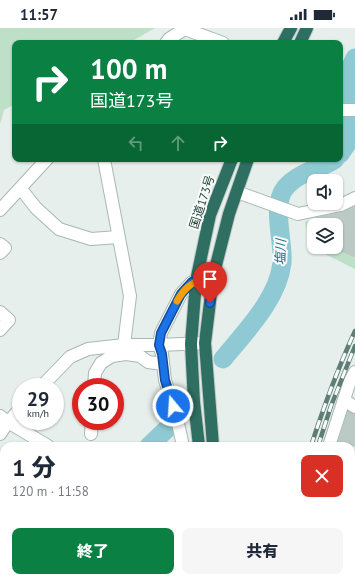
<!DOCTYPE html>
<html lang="ja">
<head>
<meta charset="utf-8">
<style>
	body { margin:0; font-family:"PT Sans","Noto Sans JP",sans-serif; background:#f6f6f7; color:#1f2937; height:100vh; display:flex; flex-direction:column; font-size:15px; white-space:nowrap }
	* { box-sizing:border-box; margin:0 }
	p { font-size:13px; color:#747a83 }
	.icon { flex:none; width:22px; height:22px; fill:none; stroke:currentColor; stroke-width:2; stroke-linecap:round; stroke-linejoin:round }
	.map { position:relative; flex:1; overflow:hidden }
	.panel { position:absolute; left:0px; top:414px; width:355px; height:140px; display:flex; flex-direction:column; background:#fff; border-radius:12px 12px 0 0; box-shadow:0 1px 3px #0004 }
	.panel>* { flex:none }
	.hud { position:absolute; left:12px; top:12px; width:331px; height:122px; border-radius:8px; box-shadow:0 1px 3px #0004; background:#0b8043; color:#fff; overflow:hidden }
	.buttons { position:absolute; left:307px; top:146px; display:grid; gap:8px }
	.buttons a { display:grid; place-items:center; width:36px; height:36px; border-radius:8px; background:#fff; box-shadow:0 1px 3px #0004; font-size:20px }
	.speed { position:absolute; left:12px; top:350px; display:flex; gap:8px; font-size:20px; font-weight:700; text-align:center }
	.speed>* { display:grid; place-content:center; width:52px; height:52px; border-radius:50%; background:#fff; box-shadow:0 1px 3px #0004; line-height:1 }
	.speed small { font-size:10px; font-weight:400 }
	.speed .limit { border:6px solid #d22; background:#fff; color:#111 }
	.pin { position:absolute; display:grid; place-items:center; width:34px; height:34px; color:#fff; margin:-41px -17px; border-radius:50% 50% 50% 0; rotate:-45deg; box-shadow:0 0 4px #0007 }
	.pin .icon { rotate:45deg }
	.me { position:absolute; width:44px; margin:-22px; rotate:342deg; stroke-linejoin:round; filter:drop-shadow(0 0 3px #0008) }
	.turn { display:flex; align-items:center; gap:14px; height:84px; padding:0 12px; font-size:18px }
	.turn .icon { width:52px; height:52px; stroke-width:2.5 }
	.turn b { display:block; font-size:28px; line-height:34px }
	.lanes { display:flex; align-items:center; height:38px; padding:0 12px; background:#0003; justify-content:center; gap:20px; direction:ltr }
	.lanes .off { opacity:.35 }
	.round { display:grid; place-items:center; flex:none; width:42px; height:42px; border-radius:8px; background:#f6f6f7 }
	.head { display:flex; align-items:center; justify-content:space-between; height:68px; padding:0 12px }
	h1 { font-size:24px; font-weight:800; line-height:30px }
	.action { display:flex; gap:8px; margin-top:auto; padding:8px 12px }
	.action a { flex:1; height:46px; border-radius:8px; background:#0b8043; color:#fff; font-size:16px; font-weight:800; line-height:46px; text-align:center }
	.action a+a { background:#f6f6f7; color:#1f2937 }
	.status { display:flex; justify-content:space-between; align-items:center; height:28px; padding:0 20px; background:#fff; direction:ltr }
	.status svg { height:11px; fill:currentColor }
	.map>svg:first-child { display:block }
	.green { fill:#bfe0c8 }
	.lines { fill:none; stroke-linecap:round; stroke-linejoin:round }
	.river { stroke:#8ec9d4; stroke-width:19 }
	.building { fill:#bbcac4; stroke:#b8c9c2 }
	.minor-casing { stroke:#a8b8b2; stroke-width:14 }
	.highway-casing { stroke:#c2cac8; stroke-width:14 }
	.minor { stroke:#fff; stroke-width:12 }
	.highway { stroke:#2f6f62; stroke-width:12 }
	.rail-casing { stroke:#5f7d75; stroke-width:4.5 }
	.rail { stroke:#f7fbf9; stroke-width:3; stroke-dasharray:9; stroke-linecap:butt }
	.route-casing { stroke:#114b97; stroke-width:10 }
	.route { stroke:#1a73e8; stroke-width:7 }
	.slow { stroke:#f59e0b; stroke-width:7 }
	.labels { text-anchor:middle; stroke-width:4; stroke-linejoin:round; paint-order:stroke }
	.street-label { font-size:12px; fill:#24423a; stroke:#f7fbf9 }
	.water-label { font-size:13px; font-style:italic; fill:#1c6f80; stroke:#f7fbf9 }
</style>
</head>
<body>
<div class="status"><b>11:57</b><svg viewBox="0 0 49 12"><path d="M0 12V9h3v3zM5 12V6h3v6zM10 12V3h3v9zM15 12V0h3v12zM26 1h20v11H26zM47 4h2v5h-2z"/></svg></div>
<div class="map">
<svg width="355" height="554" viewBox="0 0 355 554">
	<rect width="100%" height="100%" fill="#e6efeb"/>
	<!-- green -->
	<path class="green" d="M 0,0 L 155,0 L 129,15 L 15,15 L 15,76 L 4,82 L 0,96 Z
		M 315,190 L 317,197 L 314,197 L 314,209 L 312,206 L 308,205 L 305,194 Z
		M 320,219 L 331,219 L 355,229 L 355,241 L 325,226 Z"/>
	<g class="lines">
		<!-- river -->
		<path class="river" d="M 340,126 L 348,114 L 352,102 L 350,41 L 355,30
			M 223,331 C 245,304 278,271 282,235 C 284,214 271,178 285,160 C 294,149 309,143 322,138 C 326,136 332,134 335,131
			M 149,418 L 172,396
			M 99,550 L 101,554"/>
	</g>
	<!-- building -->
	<path class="building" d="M 355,178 L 355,229 L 336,221 L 336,197 L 317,197 L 315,190 L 343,184 Z
		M 348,383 L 355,386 L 355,418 L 337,418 Z"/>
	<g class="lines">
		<defs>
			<path id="minor" d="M 185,1 L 223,15
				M 166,15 L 169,11 L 186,0
				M 340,82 L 355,82
				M 104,131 L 130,268 L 124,317
				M 21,161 L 36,180 L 59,201 L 91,211 L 118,209
				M 237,164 L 298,186 L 341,177 L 355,170
				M 0,182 L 47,131
				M 0,216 L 5,220 L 0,225
				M 0,284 L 9,292 L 0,302
				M 41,359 L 70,329 L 88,321 L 124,317 L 159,317 L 205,315
				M 94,359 L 95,345 L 101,335 L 112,328 L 126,326 L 140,328 L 148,334 L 163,336
				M 344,372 L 355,379
				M 0,388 L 8,394 L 21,380
				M 0,406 L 8,394 L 48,418
				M 91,406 L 92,393
				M 183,418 L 177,391 L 165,352 L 162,326 L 159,317 L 161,305 L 181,266 L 192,254 L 213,249
				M 329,418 L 350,353 L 355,344
				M 351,447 L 355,446
				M 351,503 L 355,502
				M 77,550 L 79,554
				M 128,550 L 130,554
				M 328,554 L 328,550"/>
			<path id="highway" d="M 283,15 L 291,0
				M 300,15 L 307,0
				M 199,418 L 194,374 L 191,316 L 196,253 L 210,187 L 232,131
				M 213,418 L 205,315 L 213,249 L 229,186 L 248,131
				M 214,550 L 215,554
				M 228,550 L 229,554"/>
		</defs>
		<!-- minor casing -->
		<use href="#minor" class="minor-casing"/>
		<!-- highway casing -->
		<use href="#highway" class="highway-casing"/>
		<!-- minor -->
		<use href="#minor" class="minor"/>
		<!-- highway -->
		<use href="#highway" class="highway"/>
		<defs>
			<path id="rail" d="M 311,418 C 324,378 338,340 355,303
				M 318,418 L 331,378 L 355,318
				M 290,554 L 290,550
				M 296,554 L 296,550"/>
		</defs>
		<!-- rail casing -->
		<use href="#rail" class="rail-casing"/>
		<!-- rail -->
		<use href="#rail" class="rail"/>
	</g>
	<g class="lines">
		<defs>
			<path id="route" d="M 173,378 L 165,352 L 162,326 L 159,317 L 161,305 L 181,266 L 192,254 L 214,249 L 210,275"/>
		</defs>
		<!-- route casing -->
		<use href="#route" class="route-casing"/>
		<!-- route -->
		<use href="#route" class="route"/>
		<!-- slow -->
		<path class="slow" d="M 177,273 C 184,261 190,255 204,251"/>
	</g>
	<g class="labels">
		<!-- street labels -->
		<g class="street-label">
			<text transform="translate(202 174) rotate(-72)" y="4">国道173号</text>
		</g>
		<!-- water labels -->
		<g class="water-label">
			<text transform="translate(280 224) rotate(-88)" y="5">塩川</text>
		</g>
	</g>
</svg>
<div class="buttons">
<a><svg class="icon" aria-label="sound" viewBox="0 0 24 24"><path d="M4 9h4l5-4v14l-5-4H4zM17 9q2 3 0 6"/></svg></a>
<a><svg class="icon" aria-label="layers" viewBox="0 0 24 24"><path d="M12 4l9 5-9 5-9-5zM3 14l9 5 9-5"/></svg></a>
</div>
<div class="speed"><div>29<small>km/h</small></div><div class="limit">30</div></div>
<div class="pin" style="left:210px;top:275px;background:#d93025"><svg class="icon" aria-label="arrive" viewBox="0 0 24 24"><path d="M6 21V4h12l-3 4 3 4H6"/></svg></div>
<svg class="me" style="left:173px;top:378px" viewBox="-20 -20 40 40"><circle r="17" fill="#1a73e8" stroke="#fff" stroke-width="3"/><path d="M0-11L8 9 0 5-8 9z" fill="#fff"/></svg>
<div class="hud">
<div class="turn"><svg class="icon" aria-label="right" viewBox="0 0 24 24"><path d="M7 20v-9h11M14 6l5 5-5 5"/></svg><div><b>100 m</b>国道173号</div></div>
<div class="lanes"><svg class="icon off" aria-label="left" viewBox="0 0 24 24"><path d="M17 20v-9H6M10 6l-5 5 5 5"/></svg><svg class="icon off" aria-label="ahead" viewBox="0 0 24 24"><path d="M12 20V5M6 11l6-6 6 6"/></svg><svg class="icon" aria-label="right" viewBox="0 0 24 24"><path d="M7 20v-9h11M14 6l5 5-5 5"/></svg></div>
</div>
<section class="panel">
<div class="head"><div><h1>1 分</h1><p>120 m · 11:58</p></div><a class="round" style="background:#d93025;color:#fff"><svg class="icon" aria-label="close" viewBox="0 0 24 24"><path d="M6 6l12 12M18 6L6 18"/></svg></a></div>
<div class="action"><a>終了</a><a>共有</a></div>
</section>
</div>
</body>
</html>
